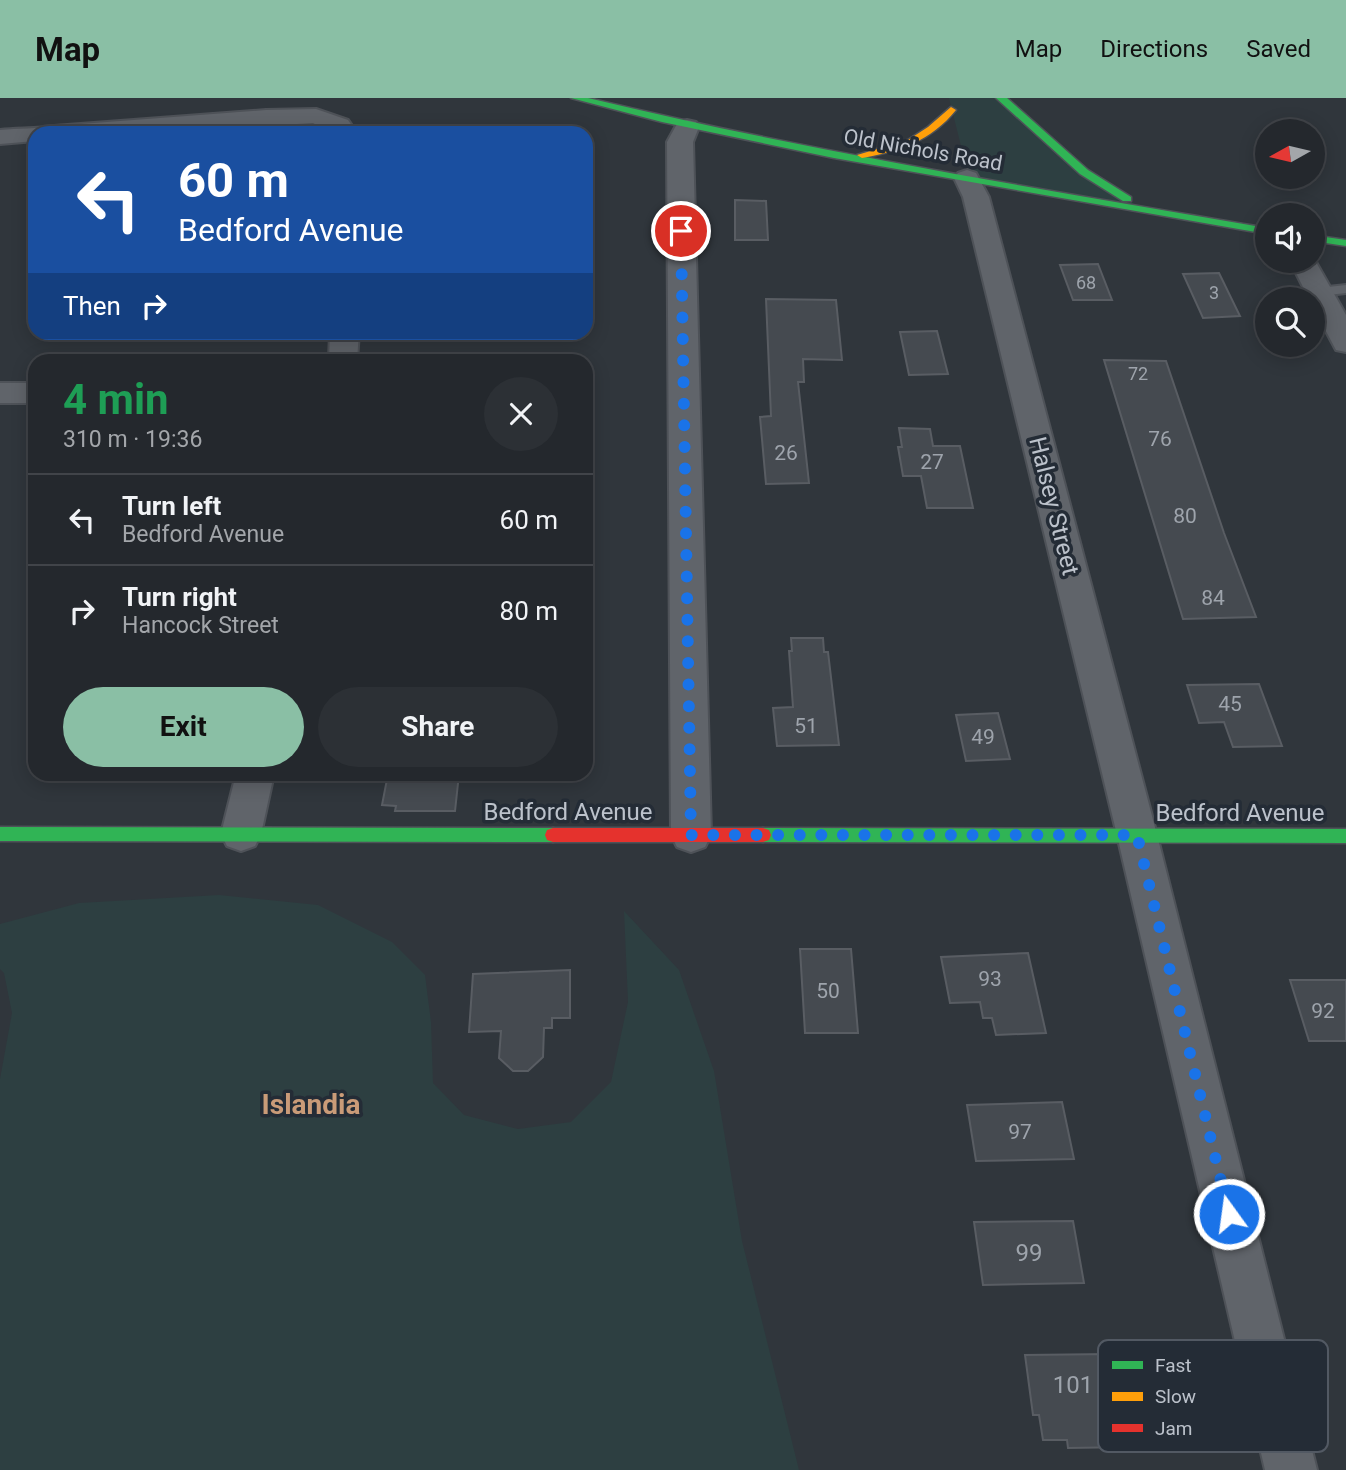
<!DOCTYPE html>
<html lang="en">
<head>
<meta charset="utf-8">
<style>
	body { margin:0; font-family:Roboto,sans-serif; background:#2c3035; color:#f1f3f6; height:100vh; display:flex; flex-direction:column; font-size:26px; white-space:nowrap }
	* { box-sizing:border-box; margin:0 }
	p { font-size:23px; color:#a3a6aa }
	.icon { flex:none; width:38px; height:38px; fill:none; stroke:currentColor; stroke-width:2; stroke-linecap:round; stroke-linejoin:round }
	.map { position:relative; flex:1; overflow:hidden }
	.details { position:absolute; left:28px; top:256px; width:565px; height:427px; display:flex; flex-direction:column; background:#24282d; border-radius:21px; box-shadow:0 4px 18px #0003,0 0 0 2px #414449 }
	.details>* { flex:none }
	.top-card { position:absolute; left:28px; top:28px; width:565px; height:214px; border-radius:21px; box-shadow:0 4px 18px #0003,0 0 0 2px #414449; background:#1a4fa0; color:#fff; overflow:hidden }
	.needle { width:46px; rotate:262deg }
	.fabs { position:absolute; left:1255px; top:21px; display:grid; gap:14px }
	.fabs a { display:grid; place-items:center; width:70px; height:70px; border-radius:50%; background:#24282d; box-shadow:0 4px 18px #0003,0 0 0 2px #414449; font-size:35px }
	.pin { position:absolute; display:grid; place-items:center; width:60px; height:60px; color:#fff; margin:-30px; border:4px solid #fff; border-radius:50%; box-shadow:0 2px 7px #0007 }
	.me { position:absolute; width:77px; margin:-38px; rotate:346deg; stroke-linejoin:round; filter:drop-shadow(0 0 5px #0008) }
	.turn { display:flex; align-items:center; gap:24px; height:147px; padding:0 35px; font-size:32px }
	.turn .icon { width:91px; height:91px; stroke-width:2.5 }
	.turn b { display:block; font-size:49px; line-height:60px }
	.then { display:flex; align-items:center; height:66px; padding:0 35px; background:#0003; gap:14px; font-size:26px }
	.round { display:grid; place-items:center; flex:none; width:74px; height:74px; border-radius:37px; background:#2c3035 }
	.head { display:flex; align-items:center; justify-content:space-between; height:119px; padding:0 35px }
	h1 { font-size:42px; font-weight:700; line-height:52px; color:#1e9e55 }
	.primary-button { display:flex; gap:14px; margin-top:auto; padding:14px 35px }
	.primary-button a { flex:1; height:80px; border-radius:42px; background:#8abfa5; color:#111; font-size:28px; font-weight:700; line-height:80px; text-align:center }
	.primary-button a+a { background:#2c3035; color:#f1f3f6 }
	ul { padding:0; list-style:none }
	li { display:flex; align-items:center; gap:21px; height:91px; padding:0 35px; border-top:2px solid #414449 }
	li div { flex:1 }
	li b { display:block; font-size:26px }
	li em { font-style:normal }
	header { display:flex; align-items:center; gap:42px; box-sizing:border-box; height:98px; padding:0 35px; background:#8abfa5; color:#111 }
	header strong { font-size:33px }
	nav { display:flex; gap:38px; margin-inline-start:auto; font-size:24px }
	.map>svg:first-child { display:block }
	.green { fill:#2d3f41 }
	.building { fill:#454a50; stroke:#595d63; stroke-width:2 }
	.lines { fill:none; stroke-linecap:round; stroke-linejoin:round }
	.lane-casing { stroke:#4e5258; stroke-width:4 }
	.street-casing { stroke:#4e5258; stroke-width:4 }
	.fast-casing { stroke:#4e5258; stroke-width:3 }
	.slow-casing { stroke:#4e5258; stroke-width:3 }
	.jam-casing { stroke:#4e5258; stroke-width:3 }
	.lane { fill:#60646a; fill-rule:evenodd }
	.street { fill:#60646a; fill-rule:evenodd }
	.fast { fill:#30b455; fill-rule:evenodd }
	.slow { fill:#ff9f0a; fill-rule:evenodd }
	.jam { fill:#e5322d; fill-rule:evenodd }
	.route { stroke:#1a73e8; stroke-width:12; stroke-dasharray:0 21.6 }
	.labels { text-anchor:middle; stroke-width:7; stroke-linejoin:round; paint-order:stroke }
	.far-number-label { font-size:18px; fill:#9ea4ac }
	.far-street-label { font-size:21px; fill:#bcc2cb; stroke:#242c36 }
	.number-label { font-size:21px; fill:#9ea4ac }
	.street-label { font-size:24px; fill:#bcc2cb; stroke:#242c36 }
	.near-number-label { font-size:24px; fill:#9ea4ac }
	.quarter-label { font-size:28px; font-weight:bold; fill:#ca9b78; stroke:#242c36 }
	.key { fill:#242c36; stroke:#525963; stroke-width:2 }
	.key-label { font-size:19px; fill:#bcc2cb }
</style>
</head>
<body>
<header>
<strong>Map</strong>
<nav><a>Map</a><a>Directions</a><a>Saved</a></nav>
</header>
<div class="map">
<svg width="1346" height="1372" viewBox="0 0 1346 1372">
	<rect width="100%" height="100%" fill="#30363c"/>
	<!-- green -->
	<path class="green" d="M 949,0 L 999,0 L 1139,110 L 969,80 Z
		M 219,797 L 318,807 L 392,844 L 425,877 L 431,924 L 433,985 L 464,1017 L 518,1031 L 571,1024 L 611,984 L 628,904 L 624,813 L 679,872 L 714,973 L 742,1143 L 799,1372 L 0,1372 L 0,981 L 12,915 L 4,875 L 0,871 L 0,826 L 79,805 Z"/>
	<!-- building -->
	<path class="building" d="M 735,102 L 766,103 L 768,142 L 735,142 Z
		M 1098,166 L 1112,202 L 1073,202 L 1060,167 Z
		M 1219,175 L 1240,218 L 1203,220 L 1183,176 Z
		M 766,201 L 836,202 L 842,262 L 803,261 L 804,284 L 798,284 L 809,385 L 766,386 L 760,319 L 771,318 Z
		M 937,233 L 948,276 L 909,277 L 900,234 Z
		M 1104,262 L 1166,263 L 1224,435 L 1256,519 L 1183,521 Z
		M 899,330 L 930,331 L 933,348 L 960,348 L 973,410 L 927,410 L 921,378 L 903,378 L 898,349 L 902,349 Z
		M 791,540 L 823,540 L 824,554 L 828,554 L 839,647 L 777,648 L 773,610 L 793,609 L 789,553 L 792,553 Z
		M 1259,586 L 1282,648 L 1233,649 L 1224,624 L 1199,625 L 1187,587 Z
		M 998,615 L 1010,661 L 966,663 L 956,617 Z
		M 388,676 L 459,676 L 455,713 L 395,713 L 396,708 L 382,707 Z
		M 800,851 L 851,851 L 858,935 L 805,935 Z
		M 1028,855 L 1046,935 L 996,937 L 992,920 L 983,920 L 980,904 L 950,905 L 941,859 Z
		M 570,872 L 570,920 L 552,920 L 552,930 L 544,930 L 543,959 L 528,973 L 513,973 L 499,960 L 501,933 L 469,934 L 473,876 Z
		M 1290,882 L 1346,882 L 1346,943 L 1309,943 Z
		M 1062,1004 L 1074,1061 L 976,1063 L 967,1007 Z
		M 1073,1123 L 1084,1185 L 983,1187 L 974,1124 Z
		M 1110,1256 L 1129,1349 L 1068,1350 L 1067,1342 L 1043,1342 L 1039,1317 L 1033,1317 L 1025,1257 Z"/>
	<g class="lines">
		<defs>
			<path id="lane" d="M 1346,187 L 1346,195 L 1319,198 L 1312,194 L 1319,190 Z"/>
			<path id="street" d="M 316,11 L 348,22 L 357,35 L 332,35 L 313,25 L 152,35 L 35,35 L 35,43 L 0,46 L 0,32 C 18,30 38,31 54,28 L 266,12 Z
				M 687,22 L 696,24 L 699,29 L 693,44 L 711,737 L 705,749 L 691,754 L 677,749 L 671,737 L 667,44 L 678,24 Z
				M 967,72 L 976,75 L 989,99 L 1157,737 L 1317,1372 L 1265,1372 L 1117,737 L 963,99 L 954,80 L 958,75 Z
				M 1312,157 L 1346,217 L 1346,254 L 1336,252 L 1312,207 L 1312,201 L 1309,201 L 1290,163 L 1312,163 Z
				M 330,234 L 359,234 L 357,262 L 329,262 Z
				M 0,285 L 35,285 L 35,305 L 0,305 Z
				M 236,676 L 274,676 L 261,736 L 255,748 L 241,753 L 227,748 L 221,736 Z"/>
			<path id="fast" d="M 571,0 L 588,0 C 812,54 1040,91 1267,130 L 1267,136 L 834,60 L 662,24 Z
				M 996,0 L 1007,0 L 1088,72 L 1131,99 L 1131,103 L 1123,103 L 1080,76 Z
				M 1312,137 L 1346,142 L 1346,148 L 1312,143 Z
				M 0,729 L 553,730 L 559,732 L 561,737 L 559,742 L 553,744 L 0,743 Z
				M 763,730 L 1346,731 L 1346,745 L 763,744 L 757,742 L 755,737 L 757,732 Z"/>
			<path id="slow" d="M 951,9 L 956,12 C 931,43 900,53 862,60 L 857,57 L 908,42 L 928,29 Z"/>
			<path id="jam" d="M 553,730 L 763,730 L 769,732 L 771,737 L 769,742 L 763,744 L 553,744 L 547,742 L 545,737 L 547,732 Z"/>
		</defs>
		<!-- lane casing -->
		<use href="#lane" class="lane-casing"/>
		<!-- street casing -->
		<use href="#street" class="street-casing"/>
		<!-- fast casing -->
		<use href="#fast" class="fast-casing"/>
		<!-- slow casing -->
		<use href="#slow" class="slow-casing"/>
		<!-- jam casing -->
		<use href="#jam" class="jam-casing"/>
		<!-- lane -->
		<use href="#lane" class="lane"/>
		<!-- street -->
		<use href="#street" class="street"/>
		<!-- fast -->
		<use href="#fast" class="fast"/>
		<!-- slow -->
		<use href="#slow" class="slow"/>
		<!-- jam -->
		<use href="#jam" class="jam"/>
	</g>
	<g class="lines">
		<!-- route -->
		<path class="route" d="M 681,133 L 691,737 L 1137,737 L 1229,1116"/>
	</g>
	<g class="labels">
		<!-- far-number labels -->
		<g class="far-number-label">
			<text x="1086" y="191">68</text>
			<text x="1214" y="201">3</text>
			<text x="1138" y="282">72</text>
		</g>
		<!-- far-street labels -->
		<g class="far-street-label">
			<text transform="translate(923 52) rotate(10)" y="7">Old Nichols Road</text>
		</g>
		<!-- number labels -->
		<g class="number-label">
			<text x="1160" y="348">76</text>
			<text x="786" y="362">26</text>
			<text x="932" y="371">27</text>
			<text x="1185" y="425">80</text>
			<text x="1213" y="507">84</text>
			<text x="1230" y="613">45</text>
			<text x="806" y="635">51</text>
			<text x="983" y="646">49</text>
			<text x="990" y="888">93</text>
			<text x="828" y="900">50</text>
			<text x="1323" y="920">92</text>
			<text x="1020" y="1041">97</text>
		</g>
		<!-- street labels -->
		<g class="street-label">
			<text transform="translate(1054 408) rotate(76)" y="8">Halsey Street</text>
			<text x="568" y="722">Bedford Avenue</text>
			<text x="1240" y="723">Bedford Avenue</text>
		</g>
		<!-- near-number labels -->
		<g class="near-number-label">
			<text x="1029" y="1163">99</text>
			<text x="1073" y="1295">101</text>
		</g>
		<!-- quarter labels -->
		<g class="quarter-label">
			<text x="311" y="1016">Islandia</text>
		</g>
	</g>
	<!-- legend -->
	<rect x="1098" y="1242" width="230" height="112" rx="10" class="key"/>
	<rect x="1112" y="1263" width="31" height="8" fill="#30b455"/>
	<rect x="1112" y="1294" width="31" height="9" fill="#ff9f0a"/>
	<rect x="1112" y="1326" width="31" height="8" fill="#e5322d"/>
	<g class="key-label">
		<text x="1155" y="1274">Fast</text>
		<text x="1155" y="1305">Slow</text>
		<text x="1155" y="1337">Jam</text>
	</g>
</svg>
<div class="fabs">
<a><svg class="needle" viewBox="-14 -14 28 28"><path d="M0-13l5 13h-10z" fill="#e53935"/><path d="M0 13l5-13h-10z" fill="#a3a6aa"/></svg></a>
<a><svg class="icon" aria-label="sound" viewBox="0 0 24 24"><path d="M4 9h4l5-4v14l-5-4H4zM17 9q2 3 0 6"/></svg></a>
<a><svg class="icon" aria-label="search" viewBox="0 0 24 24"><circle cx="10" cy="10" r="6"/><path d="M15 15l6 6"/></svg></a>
</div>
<div class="pin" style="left:681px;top:133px;background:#d93025"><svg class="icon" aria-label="arrive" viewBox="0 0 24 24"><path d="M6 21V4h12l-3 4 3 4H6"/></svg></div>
<svg class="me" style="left:1229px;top:1116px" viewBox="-20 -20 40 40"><circle r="17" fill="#1a73e8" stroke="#fff" stroke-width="3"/><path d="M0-11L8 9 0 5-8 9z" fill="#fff"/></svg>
<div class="top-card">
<div class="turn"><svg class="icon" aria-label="left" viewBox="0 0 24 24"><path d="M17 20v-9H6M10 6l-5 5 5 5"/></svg><div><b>60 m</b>Bedford Avenue</div></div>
<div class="then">Then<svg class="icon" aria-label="right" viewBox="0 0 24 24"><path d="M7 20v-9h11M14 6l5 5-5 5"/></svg></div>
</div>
<section class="details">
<div class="head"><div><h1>4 min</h1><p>310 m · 19:36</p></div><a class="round"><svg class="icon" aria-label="close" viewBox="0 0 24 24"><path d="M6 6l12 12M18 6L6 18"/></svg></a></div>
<ul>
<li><svg class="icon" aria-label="left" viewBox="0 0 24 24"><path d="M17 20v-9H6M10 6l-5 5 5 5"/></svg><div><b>Turn left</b><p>Bedford Avenue</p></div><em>60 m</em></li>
<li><svg class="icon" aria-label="right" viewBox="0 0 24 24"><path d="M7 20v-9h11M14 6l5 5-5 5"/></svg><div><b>Turn right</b><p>Hancock Street</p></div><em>80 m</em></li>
</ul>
<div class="primary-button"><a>Exit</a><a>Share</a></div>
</section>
</div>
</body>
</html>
